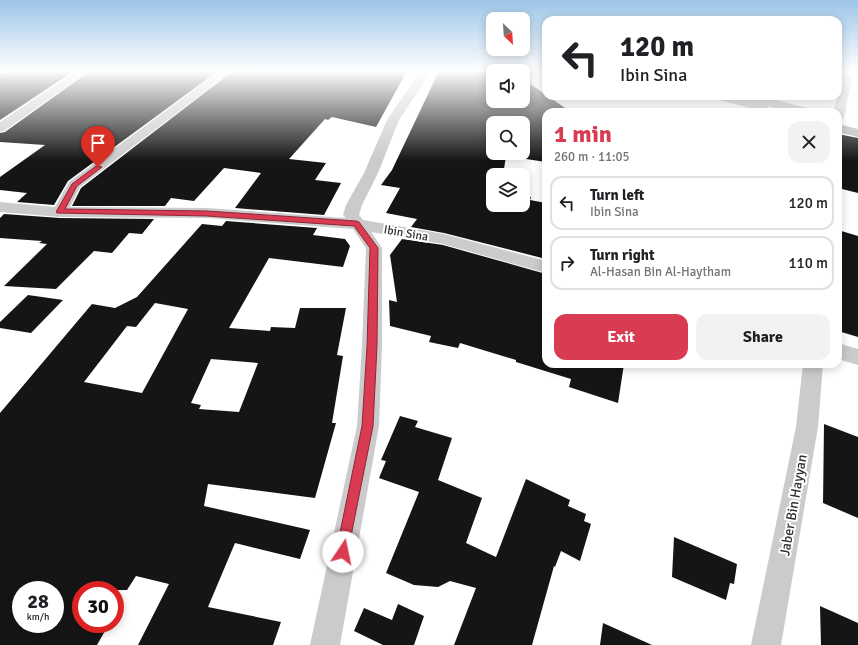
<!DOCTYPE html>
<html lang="en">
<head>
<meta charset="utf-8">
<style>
	body { margin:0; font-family:Signika,sans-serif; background:#f2f2f2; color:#202124; height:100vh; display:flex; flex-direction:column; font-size:15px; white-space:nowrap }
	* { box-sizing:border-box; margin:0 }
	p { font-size:13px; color:#757577 }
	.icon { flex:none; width:22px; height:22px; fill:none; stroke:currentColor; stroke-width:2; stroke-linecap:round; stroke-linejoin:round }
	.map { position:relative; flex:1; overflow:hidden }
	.panel { position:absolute; left:542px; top:108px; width:300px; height:260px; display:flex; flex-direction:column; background:#fff; border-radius:12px; box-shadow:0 2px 10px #0003 }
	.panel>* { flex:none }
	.guide { position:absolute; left:542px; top:16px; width:300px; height:84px; border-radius:12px; box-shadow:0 2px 10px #0003; background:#fff; color:#202124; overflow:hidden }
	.needle { width:26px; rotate:155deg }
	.controls { position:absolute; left:486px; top:12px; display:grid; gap:8px }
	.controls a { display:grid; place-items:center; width:44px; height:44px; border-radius:8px; background:#fff; box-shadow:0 2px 10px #0003; font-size:20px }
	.speed { position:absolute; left:12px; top:581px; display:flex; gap:8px; font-size:20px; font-weight:700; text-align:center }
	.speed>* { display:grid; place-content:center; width:52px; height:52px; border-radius:50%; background:#fff; box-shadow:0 2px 10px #0003; line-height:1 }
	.speed small { font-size:10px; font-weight:400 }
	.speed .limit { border:6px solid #d22; background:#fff; color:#111 }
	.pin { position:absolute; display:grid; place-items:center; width:34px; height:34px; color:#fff; margin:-41px -17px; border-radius:50% 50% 50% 0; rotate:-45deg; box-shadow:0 0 4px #0007 }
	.pin .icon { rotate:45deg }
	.me { position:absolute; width:44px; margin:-22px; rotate:11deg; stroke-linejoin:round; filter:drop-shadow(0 0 3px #0008) }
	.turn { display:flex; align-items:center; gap:14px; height:84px; padding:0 12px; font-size:18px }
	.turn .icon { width:52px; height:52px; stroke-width:2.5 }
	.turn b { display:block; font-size:28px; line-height:34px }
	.round { display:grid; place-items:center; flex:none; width:42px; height:42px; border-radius:12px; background:#f2f2f2 }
	.summary { display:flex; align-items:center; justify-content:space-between; height:68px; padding:0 12px }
	h1 { font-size:24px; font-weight:700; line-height:30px; color:#d93b53 }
	.cta { display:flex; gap:8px; margin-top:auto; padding:8px 12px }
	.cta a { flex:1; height:46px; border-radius:12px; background:#d93b53; color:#fff; font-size:16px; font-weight:700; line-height:46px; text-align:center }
	.cta a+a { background:#f2f2f2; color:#202124 }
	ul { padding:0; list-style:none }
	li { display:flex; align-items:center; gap:12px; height:54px; margin:0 8px 6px; padding:0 4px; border:2px solid #e0e0e0; border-radius:12px }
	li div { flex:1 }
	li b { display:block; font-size:15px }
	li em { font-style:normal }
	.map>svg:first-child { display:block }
	.building { fill:#151515; fill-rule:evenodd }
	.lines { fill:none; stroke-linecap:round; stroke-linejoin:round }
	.street { fill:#cbcbcb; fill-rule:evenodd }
	.secondary { fill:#b8b8b8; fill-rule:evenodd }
	.route { fill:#d93b53; stroke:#8d2636 }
	.labels { text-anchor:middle; stroke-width:4; stroke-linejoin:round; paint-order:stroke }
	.street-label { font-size:12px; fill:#2e2e2e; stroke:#fff }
	.near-street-label { font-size:14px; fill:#2e2e2e; stroke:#fff }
</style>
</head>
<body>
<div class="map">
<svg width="858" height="645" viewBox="0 0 858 645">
	<rect width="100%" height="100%" fill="#fff"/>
	<!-- building -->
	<path class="building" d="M 14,71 L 74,71 L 0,120 L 0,74 Z
		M 90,71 L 218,71 L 68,181 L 54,205 L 17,202 L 27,193 L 0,190 L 0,177 L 45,145 L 0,142 L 0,133 L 5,132 Z
		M 233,71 L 407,71 L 376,127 L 332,117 L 328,120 L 325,119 L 289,159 L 326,163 L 315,180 L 341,183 L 324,215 L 235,208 L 261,173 L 224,168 L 194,201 L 171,198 L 165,206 L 72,206 L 81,188 Z
		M 439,71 L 511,71 L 493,71 L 493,101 L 523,101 L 523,79 L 571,112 L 546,112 L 546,162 L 506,156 L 503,175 L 493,175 L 493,205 L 523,205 L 523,196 L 531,197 L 530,200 L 546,203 L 546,259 L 444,233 L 411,227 L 417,219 L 386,213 L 400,188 L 381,185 L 392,170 ZM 493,123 L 523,123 L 523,153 L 493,153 Z
		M 838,134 L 858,138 L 858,193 L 838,188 Z
		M 4,214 L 60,218 L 154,219 L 142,234 L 129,233 L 112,253 L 94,251 L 56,289 L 4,286 L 47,244 L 39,243 L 42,241 L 0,238 L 0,218 Z
		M 226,221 L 317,228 L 313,235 L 345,239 L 350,246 L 343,267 L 269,258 L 229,328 L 270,331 L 271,327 L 295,328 L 300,308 L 346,308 L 337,355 L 343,356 L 332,423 L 336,423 L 315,498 L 208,484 L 204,506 L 310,530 L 300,559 L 235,543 L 208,607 L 281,622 L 273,645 L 138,645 L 169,584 L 136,576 L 127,590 L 81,590 L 81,624 L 109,624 L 97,645 L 0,645 L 0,413 L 92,304 L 115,308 L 137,297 L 202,224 L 222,226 ZM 155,303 L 188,309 L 142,393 L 84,382 L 127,326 L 136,327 ZM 211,359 L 258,363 L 239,412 L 199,409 L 201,405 L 191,403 ZM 21,590 L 55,590 L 55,624 L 21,624 Z
		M 838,230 L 858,236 L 858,337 L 838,331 Z
		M 402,239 L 443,245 L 546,274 L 546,364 L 624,364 L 618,403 L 569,387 L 571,379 L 516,362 L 516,360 L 460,343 L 458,348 L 429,342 L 431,336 L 390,326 L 389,300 L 397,302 L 390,255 Z
		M 28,295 L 63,300 L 31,333 L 0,328 L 0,322 Z
		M 400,416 L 418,421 L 415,427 L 452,438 L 438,480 L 482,498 L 466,543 L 496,557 L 526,479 L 570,500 L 568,506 L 586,514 L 584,521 L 591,524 L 580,561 L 561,551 L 555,567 L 554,566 L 532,645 L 454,645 L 476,588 L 450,581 L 438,587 L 414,585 L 386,573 L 419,492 L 379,478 L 386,461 L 381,460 Z
		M 824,424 L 858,437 L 858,518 L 823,503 Z
		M 674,537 L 737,564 L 734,584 L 730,583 L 726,600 L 672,577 Z
		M 398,604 L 424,616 L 414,645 L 383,645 L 354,631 L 364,608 L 392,620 Z
		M 820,606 L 858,623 L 858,645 L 821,645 Z
		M 603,623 L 652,645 L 600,645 Z"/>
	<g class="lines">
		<!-- street -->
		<path class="street" d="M 77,71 L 89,71 L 4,131 L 0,132 L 0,122 Z
			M 220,71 L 232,71 L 80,187 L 70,207 L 207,208 L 346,218 L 343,215 L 346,205 L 364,173 L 387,120 L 420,72 L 434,71 L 428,76 L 399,120 L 378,173 L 362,205 L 359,215 L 363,220 L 444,234 L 546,261 L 546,273 L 443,244 L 371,232 L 382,248 L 382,346 L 379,426 L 340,645 L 310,645 L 357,426 L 362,346 L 366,248 L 353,229 L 207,218 L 60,217 L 0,212 L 0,202 L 55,207 L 69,182 Z
			M 838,71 L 847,71 L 852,79 L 844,117 L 842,120 L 838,121 L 838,112 L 833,112 L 842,79 Z
			M 838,343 L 858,349 L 858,365 L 838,359 Z
			M 803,364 L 823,364 L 818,427 L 781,645 L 751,645 L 796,427 Z"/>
		<!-- secondary -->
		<path class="secondary" d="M 714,96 L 741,98 L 740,96 L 762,96 L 810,109 L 812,112 L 790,112 L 767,106 L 768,107 L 766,110 L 761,111 L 716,99 Z
			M 838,124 L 858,129 L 858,137 L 838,132 Z"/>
	</g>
	<!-- sky -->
	<linearGradient id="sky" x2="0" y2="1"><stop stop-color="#9cc5e8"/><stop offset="0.44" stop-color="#fff"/><stop offset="1" stop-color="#fff" stop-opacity="0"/></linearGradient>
	<rect width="858" height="161" fill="url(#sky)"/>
	<!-- route -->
	<path class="route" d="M 96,166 L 102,167 L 77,186 L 65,209 L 207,211 L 356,221 L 359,222 L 378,248 L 377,346 L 373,426 L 347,556 L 343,558 L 338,556 L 336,552 L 362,426 L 367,346 L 370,248 L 354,226 L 207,216 L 57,213 L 56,212 L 72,184 Z"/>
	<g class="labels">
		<!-- street labels -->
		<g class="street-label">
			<text transform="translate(406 233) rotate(10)" y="4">Ibin Sina</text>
		</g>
		<!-- near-street labels -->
		<g class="near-street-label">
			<text transform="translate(793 505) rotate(-80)" y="5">Jaber Bin Hayyan</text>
		</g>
	</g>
</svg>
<div class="controls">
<a><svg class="needle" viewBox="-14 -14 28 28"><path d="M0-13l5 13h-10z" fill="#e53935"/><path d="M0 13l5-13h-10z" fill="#757577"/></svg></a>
<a><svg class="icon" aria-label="sound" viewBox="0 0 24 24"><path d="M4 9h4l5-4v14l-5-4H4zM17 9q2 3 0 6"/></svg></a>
<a><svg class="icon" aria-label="search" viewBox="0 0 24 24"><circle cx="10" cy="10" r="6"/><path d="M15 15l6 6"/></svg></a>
<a><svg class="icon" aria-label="layers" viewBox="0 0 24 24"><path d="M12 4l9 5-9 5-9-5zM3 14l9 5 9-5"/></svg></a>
</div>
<div class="speed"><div>28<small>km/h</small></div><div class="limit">30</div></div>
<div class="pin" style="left:98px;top:167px;background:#d93025"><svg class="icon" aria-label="arrive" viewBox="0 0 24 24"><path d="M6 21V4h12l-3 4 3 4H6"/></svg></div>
<svg class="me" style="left:343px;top:552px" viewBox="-20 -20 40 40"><circle r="19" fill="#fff"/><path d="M0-13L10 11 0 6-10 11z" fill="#d93b53"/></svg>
<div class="guide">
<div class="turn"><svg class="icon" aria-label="left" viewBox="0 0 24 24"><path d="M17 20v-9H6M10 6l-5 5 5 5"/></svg><div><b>120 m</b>Ibin Sina</div></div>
</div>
<section class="panel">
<div class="summary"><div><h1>1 min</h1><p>260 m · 11:05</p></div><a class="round"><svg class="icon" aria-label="close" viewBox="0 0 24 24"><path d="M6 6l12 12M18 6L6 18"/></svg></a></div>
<ul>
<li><svg class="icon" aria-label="left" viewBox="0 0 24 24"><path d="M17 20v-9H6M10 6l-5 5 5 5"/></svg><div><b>Turn left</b><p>Ibin Sina</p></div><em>120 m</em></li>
<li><svg class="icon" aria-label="right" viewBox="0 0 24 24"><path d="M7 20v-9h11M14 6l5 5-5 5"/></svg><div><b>Turn right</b><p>Al-Hasan Bin Al-Haytham</p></div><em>110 m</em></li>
</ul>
<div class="cta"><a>Exit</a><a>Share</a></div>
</section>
</div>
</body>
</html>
